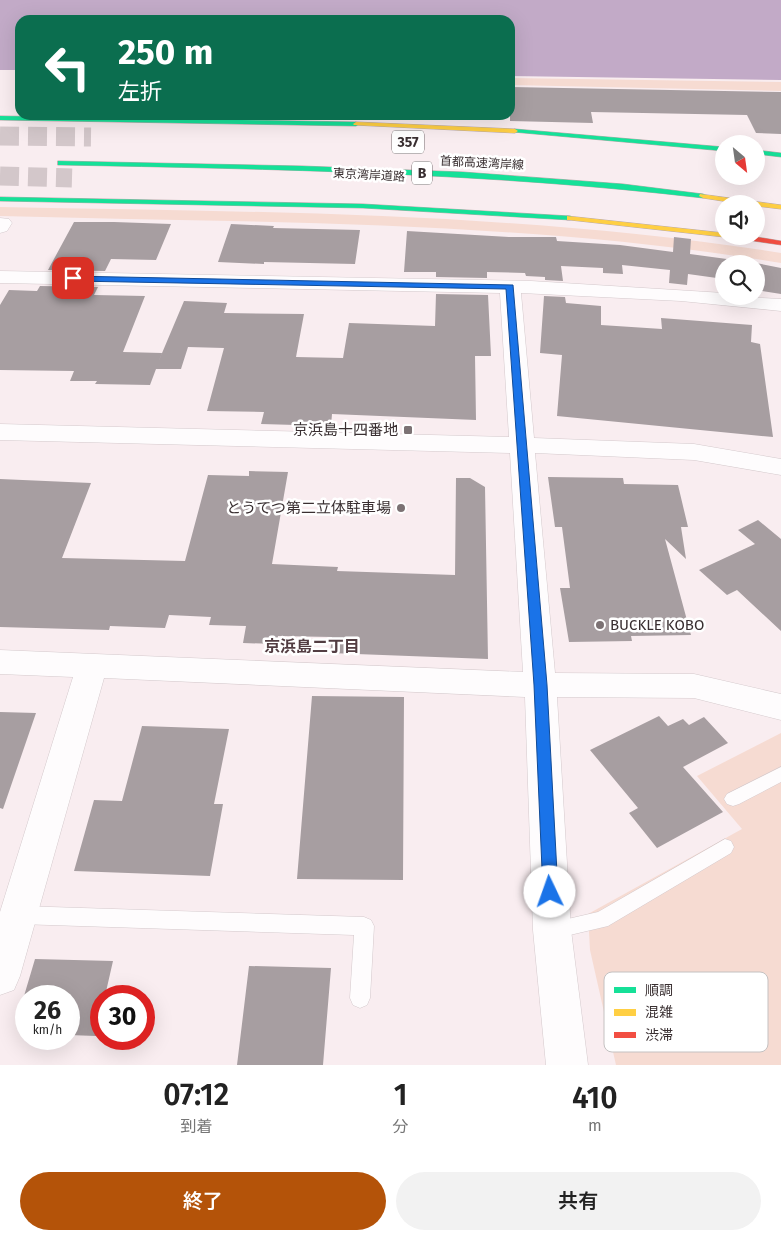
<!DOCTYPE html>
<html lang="ja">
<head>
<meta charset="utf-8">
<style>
	body { margin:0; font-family:"Fira Sans","Noto Sans JP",sans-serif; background:#f2f2f2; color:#222; height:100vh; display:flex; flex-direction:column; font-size:19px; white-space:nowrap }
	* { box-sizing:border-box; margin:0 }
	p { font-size:16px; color:#767676 }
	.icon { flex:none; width:28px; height:28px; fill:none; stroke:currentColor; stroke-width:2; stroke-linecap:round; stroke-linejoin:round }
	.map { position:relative; height:1065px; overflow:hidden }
	.drawer { display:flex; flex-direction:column; background:#fff; flex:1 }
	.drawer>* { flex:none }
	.guide { position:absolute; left:15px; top:15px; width:500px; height:105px; border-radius:15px; box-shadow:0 5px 20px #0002; background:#0b6e4f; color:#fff; overflow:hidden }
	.needle { width:32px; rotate:151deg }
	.controls { position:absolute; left:715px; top:135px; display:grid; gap:10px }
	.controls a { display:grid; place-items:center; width:50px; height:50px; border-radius:50%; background:#fff; box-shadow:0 5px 20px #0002; font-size:25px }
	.speed { position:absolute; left:15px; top:985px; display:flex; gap:10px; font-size:25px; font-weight:700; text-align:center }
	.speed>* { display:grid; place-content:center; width:65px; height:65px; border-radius:50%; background:#fff; box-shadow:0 5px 20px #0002; line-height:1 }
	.speed small { font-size:12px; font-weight:400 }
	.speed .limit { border:8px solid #d22; background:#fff; color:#111 }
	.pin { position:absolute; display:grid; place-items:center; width:42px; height:42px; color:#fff; margin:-21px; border-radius:10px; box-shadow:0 2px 8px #0006 }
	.me { position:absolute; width:55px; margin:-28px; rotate:357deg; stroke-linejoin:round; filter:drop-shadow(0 0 4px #0008) }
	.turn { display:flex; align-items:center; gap:18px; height:105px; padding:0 20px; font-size:22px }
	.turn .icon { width:65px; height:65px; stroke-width:2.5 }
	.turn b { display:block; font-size:35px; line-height:42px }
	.eta { display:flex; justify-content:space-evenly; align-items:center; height:85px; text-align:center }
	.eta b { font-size:30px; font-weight:600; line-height:35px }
	.cta { display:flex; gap:10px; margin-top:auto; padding:10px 20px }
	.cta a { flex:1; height:58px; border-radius:30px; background:#b45309; color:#fff; font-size:20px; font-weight:600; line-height:58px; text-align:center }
	.cta a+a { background:#f2f2f2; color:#222 }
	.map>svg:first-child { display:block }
	.green { fill:#f6dbd2 }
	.water { fill:#c2aac7 }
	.building { fill:#a79ea1 }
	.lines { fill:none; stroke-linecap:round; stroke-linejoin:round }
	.highway-tunnel { stroke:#d3c7ca; stroke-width:19; stroke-dasharray:19 9; stroke-linecap:butt }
	.lane-casing { stroke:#d4c9cc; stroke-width:1 }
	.street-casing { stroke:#d4c9cc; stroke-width:1 }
	.fast-casing { stroke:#baaaab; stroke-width:1 }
	.slow-casing { stroke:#baaaab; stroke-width:1 }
	.jam-casing { stroke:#baaaab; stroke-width:1 }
	.lane { fill:#fefcfd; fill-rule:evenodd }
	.street { fill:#fefcfd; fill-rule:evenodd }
	.fast { fill:#16e098; fill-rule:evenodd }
	.slow { fill:#ffcf43; fill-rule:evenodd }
	.jam { fill:#f24e42; fill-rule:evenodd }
	.route { fill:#1a73e8; stroke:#114b97 }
	.poi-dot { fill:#7c7274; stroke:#fff; stroke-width:2 }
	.labels { text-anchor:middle; stroke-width:5; stroke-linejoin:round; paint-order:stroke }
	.far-street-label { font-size:12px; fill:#392f31; stroke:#fff }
	.shield { fill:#fff; stroke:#746d6f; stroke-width:1 }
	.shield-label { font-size:14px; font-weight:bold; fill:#392f31 }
	.poi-label { font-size:15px; fill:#392f31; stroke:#fff; text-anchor:end }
	.neighbourhood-label { font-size:16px; font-weight:bold; fill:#523d42; stroke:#fff }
	.key { fill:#fff; stroke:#c4c1c1; stroke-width:1 }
	.key-label { font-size:14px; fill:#392f31 }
</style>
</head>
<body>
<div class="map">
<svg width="781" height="1065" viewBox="0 0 781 1065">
	<rect width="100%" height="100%" fill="#f9edf0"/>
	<!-- green -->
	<path class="green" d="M 510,78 L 781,82 L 781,91 L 510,85 Z
		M 0,207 C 261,212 523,212 781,253 L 781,263 C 523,220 260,223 0,216 Z
		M 781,733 L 781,1065 L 616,1065 L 590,950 L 588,914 L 742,829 L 697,776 Z"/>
	<!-- water -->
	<path class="water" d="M 0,0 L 781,0 L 781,80 L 510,76 L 510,20 L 20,20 L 20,70 L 0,70 Z"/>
	<!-- building -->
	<path class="building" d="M 510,87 L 781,92 L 781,134 L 756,133 L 747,115 L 591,112 L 593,123 L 510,121 Z
		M 74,222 L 114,222 L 171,224 L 156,260 L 111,259 L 105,271 L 48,270 Z
		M 231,224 L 274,226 L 273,228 L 360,230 L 355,264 L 264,262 L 264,264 L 218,262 Z
		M 407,231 L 509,237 L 556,237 L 557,241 L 620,245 L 673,252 L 674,237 L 691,239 L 690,254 L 756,263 L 781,268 L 781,294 L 756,290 L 756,264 L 724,264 L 724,279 L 688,274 L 687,285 L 669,283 L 670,270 L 622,265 L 623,274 L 603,273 L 603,268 L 561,266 L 563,281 L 545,280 L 545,277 L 526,276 L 525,273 L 487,272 L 487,278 L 436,277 L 436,272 L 404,272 Z
		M 40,286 L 98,287 L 94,295 L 145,296 L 123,352 L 162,353 L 157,365 L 184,301 L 227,303 L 224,313 L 304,314 L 296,357 L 343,358 L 349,323 L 435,326 L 436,294 L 488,295 L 491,356 L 475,356 L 476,420 L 332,414 L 331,426 L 261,424 L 264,412 L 207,411 L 224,348 L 188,347 L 181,369 L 156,369 L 150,385 L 95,384 L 97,381 L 70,381 L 74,371 L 0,370 L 0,305 L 9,290 L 37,291 Z
		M 544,296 L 565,297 L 566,303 L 601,306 L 601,325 L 662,329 L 661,318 L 752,325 L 751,342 L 760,344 L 773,437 L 557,416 L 562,355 L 540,353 Z
		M 249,471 L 288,472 L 272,564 L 338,567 L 337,571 L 455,575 L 456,478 L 470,478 L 485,487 L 488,659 L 330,653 L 332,637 L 278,636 L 277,644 L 243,643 L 246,626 L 209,625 L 211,617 L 169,615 L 165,628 L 110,626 L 109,630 L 0,627 L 0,479 L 91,483 L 62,558 L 185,561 L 208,475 L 249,476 Z
		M 548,477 L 623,478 L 624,484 L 678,485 L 688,527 L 681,527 L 686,559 L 665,539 L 691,635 L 631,636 L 632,641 L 569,642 L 560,588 L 570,588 L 562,527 L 555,527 Z
		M 758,520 L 781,539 L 781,631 L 737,590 L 727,595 L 699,570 L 755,544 L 738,530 Z
		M 312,696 L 404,697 L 403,880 L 297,879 Z
		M 0,712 L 36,713 L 3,809 L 0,808 Z
		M 659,716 L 668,726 L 683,719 L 689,725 L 704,717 L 728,743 L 683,767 L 723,812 L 657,848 L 629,813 L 638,808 L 590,750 Z
		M 142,726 L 229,729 L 214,804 L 223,804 L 210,876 L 74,871 L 94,800 L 122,801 Z
		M 35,959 L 113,961 L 105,996 L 101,996 L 101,1011 L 96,1036 L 69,1035 L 69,996 L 24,996 Z
		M 249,966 L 331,968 L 323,1065 L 237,1065 Z"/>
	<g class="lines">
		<!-- highway-tunnel -->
		<path class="highway-tunnel" d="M 0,136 L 91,137
			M 0,176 L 72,178"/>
		<defs>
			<path id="lane" d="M 781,767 L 781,782 L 739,804 L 733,806 L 727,804 L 724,799 L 727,794 Z
				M 725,839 L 731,841 L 734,847 L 731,853 L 608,926 L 553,939 L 546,936 L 543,930 L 546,924 L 598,912 Z
				M 19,906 L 364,917 L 371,920 L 374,926 L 370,998 L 367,1005 L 360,1008 L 353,1005 L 350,998 L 354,935 L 19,924 L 12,921 L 10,915 L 12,909 Z"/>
			<path id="street" d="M 0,218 L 9,219 L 12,223 L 7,231 L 0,233 Z
				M 0,271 L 531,281 L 724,293 L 724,296 L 781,299 L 781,311 L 681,301 L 521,293 L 534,438 L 694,444 L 781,459 L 781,475 L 694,460 L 535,453 L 555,673 L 694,674 L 781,694 L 781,720 L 694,698 L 557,697 L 571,930 L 588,1065 L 546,1065 L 533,930 L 525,697 L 104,678 L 20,976 L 14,990 L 0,995 L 0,912 L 73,677 L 0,674 L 0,650 L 523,672 L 510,453 L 0,440 L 0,424 L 509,437 L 500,293 L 0,283 Z"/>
			<path id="fast" d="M 0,116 L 356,122 L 359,124 L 356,126 L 0,120 Z
				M 515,129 L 724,147 L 724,151 L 513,132 L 512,131 Z
				M 756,150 L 781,153 L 781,157 L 756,154 Z
				M 58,161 L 302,166 L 463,172 L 623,184 L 703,194 L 707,196 L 703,198 C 490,173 276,169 61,165 L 58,165 Z
				M 0,197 L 363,204 L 570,216 L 574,218 L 570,220 L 363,208 L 0,201 Z"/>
			<path id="slow" d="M 356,122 L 515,129 L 518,131 L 515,133 L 354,125 L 353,124 Z
				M 700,194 L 781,205 L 781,209 L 756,206 L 756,204 L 742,204 L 703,198 L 699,196 Z
				M 567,216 L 724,233 L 724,236 L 727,236 L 724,237 L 570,220 L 567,220 Z"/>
			<path id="jam" d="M 729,236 L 751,236 L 781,241 L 781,245 L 733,238 Z"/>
		</defs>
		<!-- lane casing -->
		<use href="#lane" class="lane-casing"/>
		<!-- street casing -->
		<use href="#street" class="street-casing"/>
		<!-- fast casing -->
		<use href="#fast" class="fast-casing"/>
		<!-- slow casing -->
		<use href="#slow" class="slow-casing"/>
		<!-- jam casing -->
		<use href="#jam" class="jam-casing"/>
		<!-- lane -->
		<use href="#lane" class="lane"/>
		<!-- street -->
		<use href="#street" class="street"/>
		<!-- fast -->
		<use href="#fast" class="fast"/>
		<!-- slow -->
		<use href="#slow" class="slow"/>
		<!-- jam -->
		<use href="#jam" class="jam"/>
	</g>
	<!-- route -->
	<path class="route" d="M 70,276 L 513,285 L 547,685 L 558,892 L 556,897 L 550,899 L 545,897 L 543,892 L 534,685 L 506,289 L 73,281 L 70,280 Z"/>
	<!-- markers -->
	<g class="poi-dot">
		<rect x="403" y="425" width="10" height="10" rx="2.5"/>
		<circle cx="401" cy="508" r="5"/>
		<circle cx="600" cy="625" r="5"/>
	</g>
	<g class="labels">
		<!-- far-street labels -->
		<g class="far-street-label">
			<text transform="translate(482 163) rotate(3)" y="4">首都高速湾岸線</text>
			<text transform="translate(369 175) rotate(3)" y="4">東京湾岸道路</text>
		</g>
		<!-- shield labels -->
		<g class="shield">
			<rect x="392" y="130.5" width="32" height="23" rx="4"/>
			<rect x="412" y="161.5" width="20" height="23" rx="4"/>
		</g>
		<g class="shield-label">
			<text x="408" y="147">357</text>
			<text x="422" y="178">B</text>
		</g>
		<!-- poi labels -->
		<g class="poi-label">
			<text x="398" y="435">京浜島十四番地</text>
			<text x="391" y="513">とうてつ第二立体駐車場</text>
			<text x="610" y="630" text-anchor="start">BUCKLE KOBO</text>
		</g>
		<!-- neighbourhood labels -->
		<g class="neighbourhood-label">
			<text x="312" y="652">京浜島二丁目</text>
		</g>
	</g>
	<!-- legend -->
	<rect x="604" y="972" width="164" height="80" rx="8" class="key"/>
	<rect x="614" y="987" width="22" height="6" fill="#16e098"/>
	<rect x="614" y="1009" width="22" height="7" fill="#ffcf43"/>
	<rect x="614" y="1032" width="22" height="6" fill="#f24e42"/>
	<g class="key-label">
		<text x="645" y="995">順調</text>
		<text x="645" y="1017">混雑</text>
		<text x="645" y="1040">渋滞</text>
	</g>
</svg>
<div class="controls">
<a><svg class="needle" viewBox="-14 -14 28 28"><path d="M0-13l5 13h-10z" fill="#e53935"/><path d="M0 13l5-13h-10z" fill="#767676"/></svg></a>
<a><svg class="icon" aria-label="sound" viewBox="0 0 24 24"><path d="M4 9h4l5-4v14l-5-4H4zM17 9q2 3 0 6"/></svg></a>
<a><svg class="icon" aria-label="search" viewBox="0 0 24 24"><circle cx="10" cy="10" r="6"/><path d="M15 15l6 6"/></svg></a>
</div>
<div class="speed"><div>26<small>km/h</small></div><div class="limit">30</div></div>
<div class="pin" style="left:73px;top:278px;background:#d93025"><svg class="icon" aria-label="arrive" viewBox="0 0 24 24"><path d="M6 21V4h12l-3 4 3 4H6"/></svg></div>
<svg class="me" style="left:550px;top:892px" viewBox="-20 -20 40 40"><circle r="19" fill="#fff"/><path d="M0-13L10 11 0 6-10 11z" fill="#1a73e8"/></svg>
<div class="guide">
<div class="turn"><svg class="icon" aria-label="left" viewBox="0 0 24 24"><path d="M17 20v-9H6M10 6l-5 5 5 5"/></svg><div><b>250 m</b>左折</div></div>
</div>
</div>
<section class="drawer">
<div class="eta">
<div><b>07:12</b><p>到着</p></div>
<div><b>1</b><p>分</p></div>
<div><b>410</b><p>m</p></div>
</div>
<div class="cta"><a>終了</a><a>共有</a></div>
</section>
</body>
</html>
